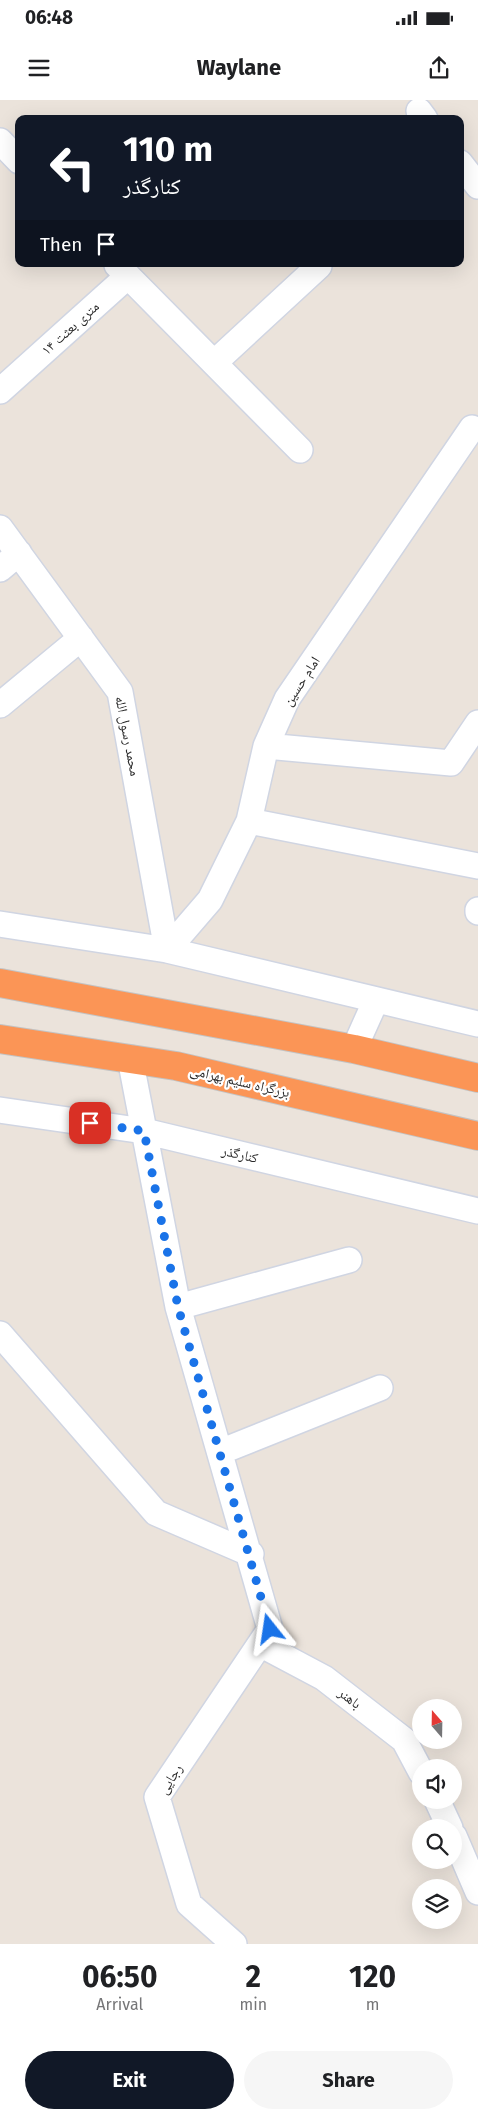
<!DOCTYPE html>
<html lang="en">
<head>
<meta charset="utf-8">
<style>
	body { margin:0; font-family:"Fira Sans","Noto Naskh Arabic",sans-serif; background:#f6f6f6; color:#202124; height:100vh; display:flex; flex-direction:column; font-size:19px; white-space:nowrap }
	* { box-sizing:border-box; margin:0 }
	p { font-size:16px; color:#757577 }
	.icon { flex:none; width:28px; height:28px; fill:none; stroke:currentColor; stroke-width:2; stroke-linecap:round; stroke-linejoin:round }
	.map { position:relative; height:1844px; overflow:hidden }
	.drawer { display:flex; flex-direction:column; background:#fff; flex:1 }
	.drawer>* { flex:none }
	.guide { position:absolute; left:15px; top:15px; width:449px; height:152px; border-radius:10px; box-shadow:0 5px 20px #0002; background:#111827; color:#fff; overflow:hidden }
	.needle { width:32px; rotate:340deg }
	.buttons { position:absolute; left:412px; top:1599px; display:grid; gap:10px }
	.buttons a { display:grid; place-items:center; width:50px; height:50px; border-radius:50%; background:#fff; box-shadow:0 5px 20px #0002; font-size:25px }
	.pin { position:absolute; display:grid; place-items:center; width:42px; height:42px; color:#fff; margin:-21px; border-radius:10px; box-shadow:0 2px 8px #0006 }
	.me { position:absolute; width:55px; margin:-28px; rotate:345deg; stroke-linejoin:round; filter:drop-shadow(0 0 4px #0008) }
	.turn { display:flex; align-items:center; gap:18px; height:105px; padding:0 25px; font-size:22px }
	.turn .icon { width:65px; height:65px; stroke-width:2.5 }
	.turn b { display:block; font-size:35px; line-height:42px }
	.then { display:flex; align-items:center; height:48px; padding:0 25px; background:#0003; gap:10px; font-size:19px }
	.eta { display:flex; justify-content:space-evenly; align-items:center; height:85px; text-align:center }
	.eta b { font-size:30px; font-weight:700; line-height:35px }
	.primary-button { display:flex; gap:10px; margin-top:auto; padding:10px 25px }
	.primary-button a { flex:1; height:58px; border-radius:30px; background:#111827; color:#fff; font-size:20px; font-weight:700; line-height:58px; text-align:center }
	.primary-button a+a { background:#f6f6f6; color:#202124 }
	.status { display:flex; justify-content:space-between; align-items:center; height:35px; padding:0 25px; background:#fff; direction:ltr }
	.status svg { height:14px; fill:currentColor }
	header { display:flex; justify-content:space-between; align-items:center; height:65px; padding:0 25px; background:#fff; font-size:22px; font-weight:700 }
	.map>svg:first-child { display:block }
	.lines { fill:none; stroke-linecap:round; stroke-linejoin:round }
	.street-casing { stroke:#d0d5e2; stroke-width:28 }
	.highway-casing { stroke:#c3c3c3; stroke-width:30 }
	.street { stroke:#fff; stroke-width:25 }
	.highway { stroke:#fb9556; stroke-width:28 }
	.route { stroke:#1a73e8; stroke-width:9; stroke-dasharray:0 16.2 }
	.labels { text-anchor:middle; stroke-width:4.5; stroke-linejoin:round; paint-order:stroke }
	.street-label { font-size:14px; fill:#292929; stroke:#fff }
</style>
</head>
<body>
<div class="status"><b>06:48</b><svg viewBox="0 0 49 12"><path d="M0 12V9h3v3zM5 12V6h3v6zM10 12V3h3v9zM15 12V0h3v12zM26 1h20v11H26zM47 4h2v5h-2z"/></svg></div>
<header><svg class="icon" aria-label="menu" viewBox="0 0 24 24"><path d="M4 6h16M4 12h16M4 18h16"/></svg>Waylane<svg class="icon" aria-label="share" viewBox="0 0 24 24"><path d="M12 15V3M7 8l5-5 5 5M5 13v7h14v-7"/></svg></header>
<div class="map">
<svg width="478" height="1844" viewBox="0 0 478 1844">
	<rect width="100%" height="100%" fill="#ebe3db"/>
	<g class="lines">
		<defs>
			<path id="street" d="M 419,11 L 425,19
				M 0,41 L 19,61
				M 460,63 L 478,86
				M 128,176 L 300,350
				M 214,263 L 319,166
				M 0,291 L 128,176 L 117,165
				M 0,428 L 120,592 L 167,850
				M 0,469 L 19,453
				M 0,605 L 81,538
				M 266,646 L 451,663 L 478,623
				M 249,721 L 478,766
				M 478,810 L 478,812
				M 0,824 L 167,850 L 478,924
				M 167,850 L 210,800 L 249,721 L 266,646 L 287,599 L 472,328
				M 354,949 L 376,900
				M 130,958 L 178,1207 L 270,1529 L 157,1697 L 189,1804 L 234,1844
				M 0,1010 L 144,1031 L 478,1111
				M 178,1207 L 349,1160
				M 0,1234 L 156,1413 L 251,1454
				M 220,1352 L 380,1288
				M 260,1544 L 324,1578 L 404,1640 L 421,1672
				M 437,1700 L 450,1728
				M 454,1736 L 478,1792"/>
			<path id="highway" d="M 0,883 L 354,949 L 478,978
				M 0,939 L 176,966 L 478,1036"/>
		</defs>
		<!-- street casing -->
		<use href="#street" class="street-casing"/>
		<!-- highway casing -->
		<use href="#highway" class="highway-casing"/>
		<!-- street -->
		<use href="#street" class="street"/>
		<!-- highway -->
		<use href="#highway" class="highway"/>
	</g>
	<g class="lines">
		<!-- route -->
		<path class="route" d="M 90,1023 L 144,1031 L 178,1207 L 270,1529"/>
	</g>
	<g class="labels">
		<!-- street labels -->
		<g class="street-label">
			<text transform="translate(70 228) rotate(-42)" y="5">۱۴ متری بعثت</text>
			<text transform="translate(301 581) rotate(-57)" y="5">امام حسین</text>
			<text transform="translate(128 636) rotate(79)" y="5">محمد رسول الله</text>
			<text transform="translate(240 981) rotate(13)" y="5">بزرگراه سلیم بهرامی</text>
			<text transform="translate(240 1054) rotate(13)" y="5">کنارگذر</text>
			<text transform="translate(350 1598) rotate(38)" y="5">باهنر</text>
			<text transform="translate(170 1679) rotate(-58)" y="5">رجایی</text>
		</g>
	</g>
</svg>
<div class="buttons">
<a><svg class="needle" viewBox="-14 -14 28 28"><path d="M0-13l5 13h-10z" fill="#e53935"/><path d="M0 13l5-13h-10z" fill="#757577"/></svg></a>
<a><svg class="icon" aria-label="sound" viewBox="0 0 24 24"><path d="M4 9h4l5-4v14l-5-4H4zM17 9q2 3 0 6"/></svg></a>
<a><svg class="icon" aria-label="search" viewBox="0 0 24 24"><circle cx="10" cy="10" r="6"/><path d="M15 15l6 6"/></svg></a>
<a><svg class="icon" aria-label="layers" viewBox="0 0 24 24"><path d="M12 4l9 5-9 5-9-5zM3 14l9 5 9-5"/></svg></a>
</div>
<div class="pin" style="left:90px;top:1023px;background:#d93025"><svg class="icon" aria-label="arrive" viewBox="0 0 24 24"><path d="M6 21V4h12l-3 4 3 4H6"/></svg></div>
<svg class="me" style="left:270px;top:1529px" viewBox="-20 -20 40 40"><path d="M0-17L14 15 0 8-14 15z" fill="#1a73e8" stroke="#fff" stroke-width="4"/></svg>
<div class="guide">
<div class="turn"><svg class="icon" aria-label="left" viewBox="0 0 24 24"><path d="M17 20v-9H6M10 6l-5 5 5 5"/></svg><div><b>110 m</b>کنارگذر</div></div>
<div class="then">Then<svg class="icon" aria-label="arrive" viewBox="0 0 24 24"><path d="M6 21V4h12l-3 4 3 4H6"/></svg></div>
</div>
</div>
<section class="drawer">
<div class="eta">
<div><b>06:50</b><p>Arrival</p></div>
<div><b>2</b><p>min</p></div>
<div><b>120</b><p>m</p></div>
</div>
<div class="primary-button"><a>Exit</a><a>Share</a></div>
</section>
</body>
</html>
